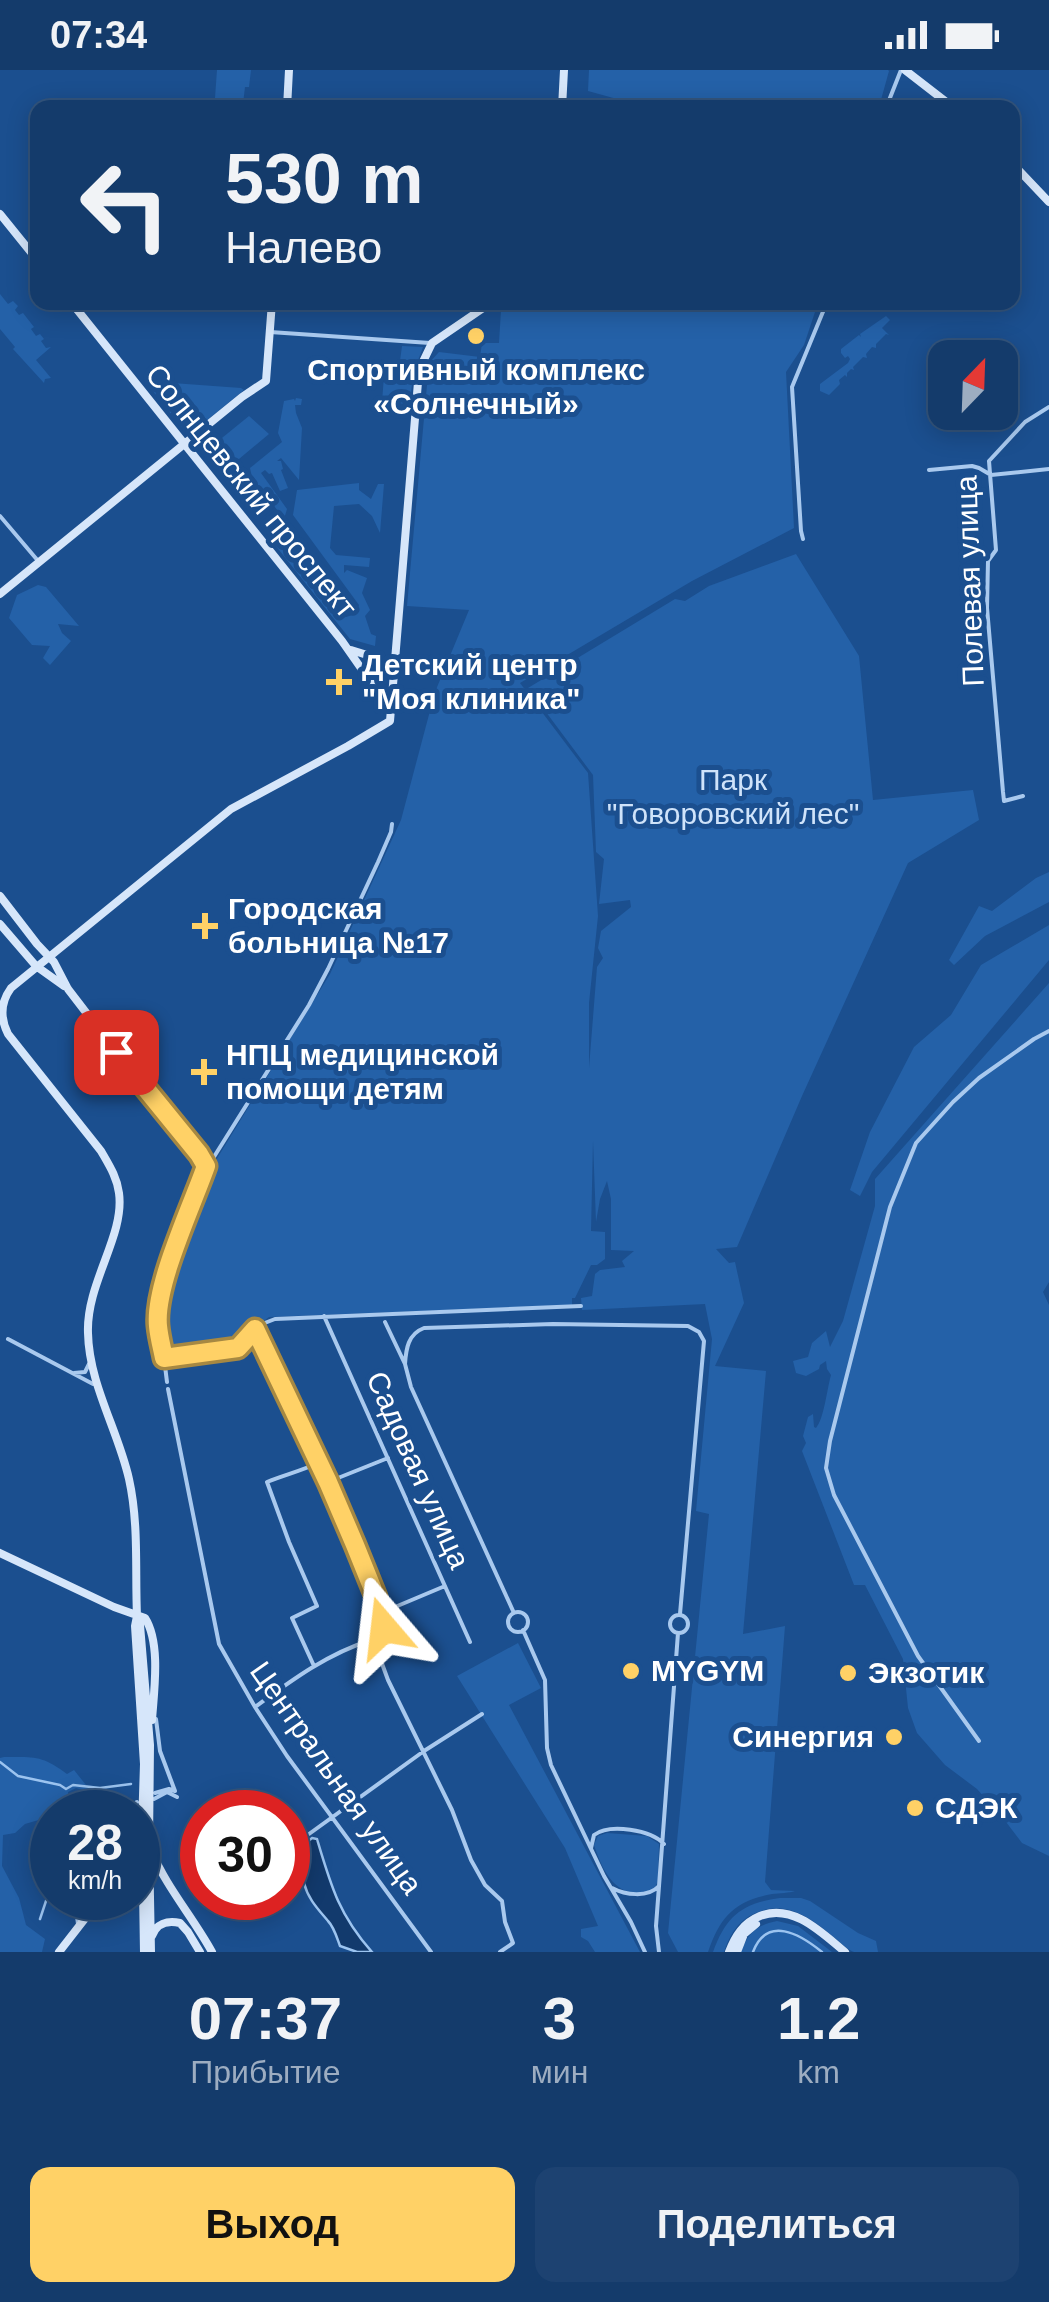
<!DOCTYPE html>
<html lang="ru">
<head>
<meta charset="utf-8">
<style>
	body { margin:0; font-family:Arial,sans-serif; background:#1d4271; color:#f1f3f6; height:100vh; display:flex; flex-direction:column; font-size:38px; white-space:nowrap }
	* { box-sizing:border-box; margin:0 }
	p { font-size:32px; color:#9dadc1 }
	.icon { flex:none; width:55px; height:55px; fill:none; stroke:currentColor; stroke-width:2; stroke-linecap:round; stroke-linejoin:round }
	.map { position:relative; height:1882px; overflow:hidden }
	.sheet { display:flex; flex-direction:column; background:#143b6b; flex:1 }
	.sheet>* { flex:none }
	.banner { position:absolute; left:30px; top:30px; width:990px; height:210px; border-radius:20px; box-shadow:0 5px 25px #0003,0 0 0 2px #33557e; background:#143b6b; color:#f1f3f6; overflow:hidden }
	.needle { width:65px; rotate:23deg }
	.fabs { position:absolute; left:928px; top:270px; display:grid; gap:20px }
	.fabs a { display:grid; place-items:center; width:90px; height:90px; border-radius:20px; background:#143b6b; box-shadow:0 5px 25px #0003,0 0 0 2px #33557e; font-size:50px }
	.speed { position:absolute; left:30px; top:1720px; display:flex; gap:20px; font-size:50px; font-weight:700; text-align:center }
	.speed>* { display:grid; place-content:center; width:130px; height:130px; border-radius:50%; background:#143b6b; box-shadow:0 5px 25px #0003,0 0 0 2px #33557e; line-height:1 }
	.speed small { font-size:25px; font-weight:400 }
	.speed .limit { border:15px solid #d22; background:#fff; color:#111 }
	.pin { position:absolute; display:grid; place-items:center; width:85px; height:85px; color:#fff; margin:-42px; border-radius:20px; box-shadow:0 5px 15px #0006 }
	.me { position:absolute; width:110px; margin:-55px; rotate:343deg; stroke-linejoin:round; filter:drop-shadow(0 0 8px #0008) }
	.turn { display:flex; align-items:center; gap:35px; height:210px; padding:0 30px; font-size:45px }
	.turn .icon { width:130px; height:130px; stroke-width:2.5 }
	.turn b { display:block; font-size:70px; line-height:85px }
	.eta { display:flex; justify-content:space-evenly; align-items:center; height:170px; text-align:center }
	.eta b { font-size:60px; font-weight:600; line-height:70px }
	.action { display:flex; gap:20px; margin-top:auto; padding:20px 30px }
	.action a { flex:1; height:115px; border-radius:20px; background:#ffd166; color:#111; font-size:40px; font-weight:600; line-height:115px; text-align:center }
	.action a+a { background:#1d4271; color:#f1f3f6 }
	.status { display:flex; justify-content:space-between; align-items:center; height:70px; padding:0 50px; background:#143b6b; direction:ltr }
	.status svg { height:28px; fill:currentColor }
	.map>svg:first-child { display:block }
	.green { fill:#2461a8 }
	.water { fill:#123a6d; stroke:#9cc4f0; stroke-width:2.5 }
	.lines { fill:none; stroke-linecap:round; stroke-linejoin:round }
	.stream { stroke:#9cc4f0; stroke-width:2.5 }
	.street { stroke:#a9c9ee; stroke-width:4 }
	.secondary { stroke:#d6e6fa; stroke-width:8 }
	.route-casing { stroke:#a68842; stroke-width:25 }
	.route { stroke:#ffd166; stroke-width:18 }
	.poi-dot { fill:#ffd166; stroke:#1b4f8f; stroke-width:4 }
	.labels { text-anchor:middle; stroke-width:10; stroke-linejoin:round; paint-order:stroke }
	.poi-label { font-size:30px; font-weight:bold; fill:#fff; stroke:#1b4f8f; text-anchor:start }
	.street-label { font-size:30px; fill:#fff; stroke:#1b4f8f }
	.park-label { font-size:30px; fill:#cfe3fa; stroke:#1b4f8f }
</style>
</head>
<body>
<div class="status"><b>07:34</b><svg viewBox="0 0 49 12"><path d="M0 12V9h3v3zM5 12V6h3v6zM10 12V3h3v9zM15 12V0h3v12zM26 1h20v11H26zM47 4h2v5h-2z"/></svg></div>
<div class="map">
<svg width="1049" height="1882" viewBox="0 0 1049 1882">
	<rect width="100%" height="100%" fill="#1b4f8f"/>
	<!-- green -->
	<path class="green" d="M 217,0 L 251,0 L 249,17 L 245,17 L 243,34 L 227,33 L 227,30 L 215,28 Z
		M 589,0 L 888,0 L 889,1 L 879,37 L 646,37 L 588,21 Z
		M 0,224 L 8,234 L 13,231 L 18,236 L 15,240 L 19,245 L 23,243 L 34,257 L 31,259 L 36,266 L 40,264 L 44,269 L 41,271 L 46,278 L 51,277 L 36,290 L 51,308 L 45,309 L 44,313 L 13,279 L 15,277 L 0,259 Z
		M 618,232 L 818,233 L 804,275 L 786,302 L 794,458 L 692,511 L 520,613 L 588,703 L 598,846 L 589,933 L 589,998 L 597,897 L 603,888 L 598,878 L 601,861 L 631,837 L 630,830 L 599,834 L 604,789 L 596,782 L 593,705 L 528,618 L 675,529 L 685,531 L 709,516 L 796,484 L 859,586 L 873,730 L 973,720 L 979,750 L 908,793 L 802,1026 L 737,1177 L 716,1179 L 729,1193 L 735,1192 L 744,1233 L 715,1296 L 766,1301 L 743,1564 L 785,1556 L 765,1812 L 771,1820 L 795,1821 C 789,1823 780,1823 772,1824 C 734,1831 720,1847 708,1882 L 678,1882 L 668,1863 L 709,1444 L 696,1441 L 712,1269 L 705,1234 L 582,1240 L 581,1228 L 592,1226 L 595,1204 L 600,1200 L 625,1197 L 622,1191 L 634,1181 L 611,1180 L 611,1129 L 607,1111 L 600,1129 L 596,1152 L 593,1071 L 591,1161 L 605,1162 L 605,1189 L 597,1195 L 591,1195 L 575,1228 L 572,1228 L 572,1235 L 269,1247 L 233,1274 L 169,1284 L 158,1242 L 171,1200 L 210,1100 L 330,904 L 401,750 L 435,622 L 469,540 L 407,536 L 429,293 L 439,282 L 480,287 L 482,273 L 499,273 L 501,240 Z
		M 886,246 L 890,250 L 882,258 L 889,265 L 886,264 L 876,274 L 876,278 L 872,277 L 866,284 L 867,288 L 863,287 L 853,297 L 854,300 L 851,299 L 847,303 L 847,307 L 845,305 L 839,310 L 840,314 L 829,325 L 820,321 L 820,314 L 848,293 L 850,289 L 848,286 L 845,288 L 841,283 L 841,279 L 859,265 L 861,267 L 860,264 Z
		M 402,276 L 423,277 L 413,304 L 410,334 L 382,332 L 384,306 L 398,306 Z
		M 145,311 L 241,318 L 244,320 L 190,364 L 187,364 Z
		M 296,328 L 302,329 L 301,335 L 295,335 L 296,343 L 302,358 L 299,410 L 281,388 L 277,391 L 281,391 L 283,399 L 281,400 L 288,418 L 280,421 L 272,403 L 269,404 L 265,400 L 261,403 L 287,439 L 284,449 L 252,407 L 250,398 L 282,372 L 278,363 L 284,331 L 294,329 L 295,331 Z
		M 249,346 L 269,364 L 233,394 L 218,382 L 220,379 L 217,372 Z
		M 359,413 L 359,420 L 371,429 L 378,414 L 384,414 L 380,463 L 372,446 L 359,434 L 334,436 L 330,478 L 336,485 L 370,488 L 369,497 L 344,495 L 344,503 L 347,500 L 367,508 L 362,523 L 370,540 L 365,546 L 371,564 L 376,566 L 375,576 L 350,569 L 275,475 L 283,469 L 346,547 L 356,544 L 359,535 L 293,445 L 297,420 Z
		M 38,515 L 46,517 L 79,556 L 58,554 L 62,563 L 71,571 L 50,595 L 43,588 L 50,576 L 32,575 L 9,548 L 17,525 Z
		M 1049,802 L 1049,832 L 985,866 L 954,895 L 949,890 L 979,836 L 992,841 L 1036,808 Z
		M 1049,855 L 1049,890 L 872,1102 L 860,1126 L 850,1120 L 870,1062 L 914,977 L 951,945 L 981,895 Z
		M 1049,913 L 1049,1212 L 1043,1222 L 1049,1235 L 1049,1786 L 1022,1773 L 1003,1748 L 977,1719 L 945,1695 L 917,1663 L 908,1638 L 903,1589 L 865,1515 L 854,1515 L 802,1381 L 806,1373 L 803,1366 L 808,1347 L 813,1344 L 814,1357 L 816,1358 C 824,1349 827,1319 831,1305 L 827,1299 L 826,1291 L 820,1295 L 819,1299 L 806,1306 L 796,1303 L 793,1291 L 808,1287 L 812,1273 L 826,1261 L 830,1277 L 843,1251 L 875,1136 L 875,1109 Z
		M 518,1573 L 541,1618 L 509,1635 L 640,1882 L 595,1882 L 588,1871 L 581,1867 L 581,1859 L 598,1856 L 565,1778 L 457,1606 Z
		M 4,1687 C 34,1687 42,1685 67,1704 L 74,1700 L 86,1715 L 100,1717 L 102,1720 L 98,1724 L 76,1718 L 68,1722 L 70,1738 L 53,1742 L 42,1749 L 25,1754 L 15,1763 L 3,1765 L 2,1796 L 19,1828 L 26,1855 L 45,1869 L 42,1882 L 0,1882 L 0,1688 Z
		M 607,1763 L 647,1766 L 659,1774 L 658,1811 L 654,1820 C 618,1832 604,1805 594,1775 L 598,1766 Z
		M 780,1828 L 801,1828 L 810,1831 L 858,1863 L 876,1871 L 878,1882 C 871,1882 861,1882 854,1882 C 848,1880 841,1873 835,1868 C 813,1850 789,1830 758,1842 C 739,1849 730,1864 724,1882 L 713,1882 C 726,1846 742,1833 780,1828 Z
		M 777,1851 L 798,1856 L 832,1882 L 741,1882 C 748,1863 757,1855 777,1851 Z"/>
	<!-- water -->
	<path class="water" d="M 312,1768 L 317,1769 C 331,1816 339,1845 372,1882 L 357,1882 L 340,1876 C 337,1868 334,1857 328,1851 C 318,1839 308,1829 304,1813 C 290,1804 284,1795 292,1780 L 300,1778 Z"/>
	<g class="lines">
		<!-- stream -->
		<path class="stream" d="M 0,1692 L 18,1706 L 60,1715 L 66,1719 L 73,1715 L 100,1718 L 131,1714
			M 78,1725 L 82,1742
			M 288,1750 L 296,1754 L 300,1764 L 308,1773
			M 40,1849 L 52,1813
			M 753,1882 C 767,1845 800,1864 822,1882"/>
		<!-- street -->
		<path class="street" d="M 886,38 L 901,0
			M 270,262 L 430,273
			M 929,400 L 972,396 L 979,398 L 991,405 L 1049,399
			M 0,446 L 39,492
			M 803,469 L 801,461 L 792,317 L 827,232
			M 1023,726 L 1004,731 L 1003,722 L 987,538 L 988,491 L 996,480 L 989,391 L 1025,352 L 1049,337
			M 205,1096 L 212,1090 L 309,935 L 328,899 L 378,792 L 391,762 L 392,754
			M 324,1246 L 470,1572
			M 385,1252 L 405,1294 L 411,1317 L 514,1543
			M 255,1259 L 328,1412 L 376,1527 L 382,1545 L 384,1558 L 373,1569 L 388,1610 L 452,1740 L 471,1790 L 485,1815 L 502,1831 L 505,1852 L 513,1873 L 500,1882
			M 8,1269 L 93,1314
			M 405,1294 C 406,1279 408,1264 424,1258 L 553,1254 L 688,1256 L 699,1262 L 704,1271 L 680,1544
			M 74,1303 L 85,1302 L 89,1294
			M 167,1312 L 164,1288 L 238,1278 L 257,1256 L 275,1249 L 581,1236
			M 168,1319 L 219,1574 L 255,1637 L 287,1686 L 431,1882
			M 328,1412 L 388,1388
			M508 1552a10 10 0 1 1 20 0a10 10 0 1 1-20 0Z
			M670 1554a9 9 0 1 1 18 0a9 9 0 1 1-18 0Z
			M 384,1549 L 395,1537 L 445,1516
			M 523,1560 L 545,1610 L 547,1678 L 551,1695 L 604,1806 L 631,1852 L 645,1882
			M 314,1596 L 292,1548 L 317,1536 L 289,1472 L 267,1412 C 284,1405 301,1401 318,1393
			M 255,1637 C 292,1610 327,1584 371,1570
			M 979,1671 L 918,1586 L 834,1425 L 826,1398 L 830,1371 L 890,1137 L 916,1073 L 953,1032 L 979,1008 L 1034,969 L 1049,961
			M 155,1723 L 169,1719 L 175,1721 L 160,1681 L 156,1649
			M 154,1729 L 167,1722 L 177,1727
			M 122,1742 L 137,1732
			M 129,1742 L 137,1738
			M 309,1764 L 424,1681 L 482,1644
			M 591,1778 L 594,1765 C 610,1753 651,1760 664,1774
			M 612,1818 C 625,1825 648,1828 659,1816
			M 66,1828 L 76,1839 L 78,1854
			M 70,1828 L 79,1834 L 95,1830
			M 659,1882 L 656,1856 L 678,1563"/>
		<!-- secondary -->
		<path class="secondary" d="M 905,0 L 954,38
			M 287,38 L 289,0
			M 562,38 L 564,0
			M 1012,93 L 1049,132
			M 0,144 L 38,191
			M 71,232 L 342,571 L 391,641
			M 0,524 L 242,327 L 266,311 L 272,232
			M 351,580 L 380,589 L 395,598
			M 0,826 L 37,874 L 54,892 L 68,919 L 131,1001 L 199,1085 L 205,1096 C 192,1137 155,1216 158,1256 C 159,1267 162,1278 164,1288
			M 0,854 L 36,896 L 64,916
			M 0,1483 L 114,1537 L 145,1548 C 161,1573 154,1621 152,1650
			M 137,1546 L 140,1555 L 150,1675 L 149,1773 L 151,1882
			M 152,1782 C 165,1815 194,1849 212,1882
			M 152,1866 C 156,1854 167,1850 180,1853 L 188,1862 L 200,1882
			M 59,1882 L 101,1828
			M 144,1882 L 142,1757 L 144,1694 L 135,1556 L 137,1546 C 135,1500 139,1454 129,1409 C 118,1360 89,1314 88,1263 C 86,1213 125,1166 119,1123 C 117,1107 109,1095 101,1081 L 8,964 C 0,948 0,933 11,918 L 231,739 L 348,676 L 390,651 L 419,300 L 432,273 L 492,232
			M 729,1882 C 735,1866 743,1853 760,1846 C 793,1833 822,1863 845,1882
			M 737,1882 L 744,1864 L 756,1854"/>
	</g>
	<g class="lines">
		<defs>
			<path id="route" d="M 116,982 L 199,1084 L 206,1096 C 192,1136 154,1216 158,1256 C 159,1267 162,1278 164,1288 L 238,1278 L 255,1259 L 328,1412 L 355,1475 L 376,1527 L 384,1558"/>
		</defs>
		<!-- route casing -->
		<use href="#route" class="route-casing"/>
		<!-- route -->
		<use href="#route" class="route"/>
	</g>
	<!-- markers -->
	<g class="poi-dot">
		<circle cx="476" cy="266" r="10"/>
		<path d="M334 597h10v10h10v10h-10v10h-10v-10h-10v-10h10z"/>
		<path d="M200 841h10v10h10v10h-10v10h-10v-10h-10v-10h10z"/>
		<path d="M199 987h10v10h10v10h-10v10h-10v-10h-10v-10h10z"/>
		<circle cx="631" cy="1601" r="10"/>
		<circle cx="848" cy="1603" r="10"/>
		<circle cx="894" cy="1667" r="10"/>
		<circle cx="915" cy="1738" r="10"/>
	</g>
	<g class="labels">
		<!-- poi labels -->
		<g class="poi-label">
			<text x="476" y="310" text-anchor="middle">Спортивный комплекс<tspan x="476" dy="34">«Солнечный»</tspan></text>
			<text x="362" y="605">Детский центр<tspan x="362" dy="34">"Моя клиника"</tspan></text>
			<text x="228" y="849">Городская<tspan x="228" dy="34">больница №17</tspan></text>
			<text x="226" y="995">НПЦ медицинской<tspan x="226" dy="34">помощи детям</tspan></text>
			<text x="651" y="1611">MYGYM</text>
			<text x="868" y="1613">Экзотик</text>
			<text x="874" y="1677" text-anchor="end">Синергия</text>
			<text x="935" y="1748">СДЭК</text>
		</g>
		<!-- street labels -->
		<g class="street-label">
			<text transform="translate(251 421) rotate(51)" y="10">Солнцевский проспект</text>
			<text transform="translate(970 511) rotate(-92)" y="10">Полевая улица</text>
			<text transform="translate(418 1400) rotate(66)" y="10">Садовая улица</text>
			<text transform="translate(336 1708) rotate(55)" y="10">Центральная улица</text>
		</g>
		<!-- park labels -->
		<g class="park-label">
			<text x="733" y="720">Парк<tspan x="733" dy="34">"Говоровский лес"</tspan></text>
		</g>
	</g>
</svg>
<div class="fabs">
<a><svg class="needle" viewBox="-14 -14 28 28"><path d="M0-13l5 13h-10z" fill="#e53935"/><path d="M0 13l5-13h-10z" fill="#9dadc1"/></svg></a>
</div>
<div class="speed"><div>28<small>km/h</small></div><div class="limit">30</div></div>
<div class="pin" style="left:116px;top:982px;background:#d93025"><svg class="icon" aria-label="arrive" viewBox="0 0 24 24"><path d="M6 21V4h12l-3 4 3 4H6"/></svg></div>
<svg class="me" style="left:384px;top:1558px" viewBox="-20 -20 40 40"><path d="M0-17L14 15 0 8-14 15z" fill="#ffd166" stroke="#fff" stroke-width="4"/></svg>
<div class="banner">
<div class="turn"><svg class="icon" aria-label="left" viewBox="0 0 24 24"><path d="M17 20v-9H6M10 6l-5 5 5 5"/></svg><div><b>530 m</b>Налево</div></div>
</div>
</div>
<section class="sheet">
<div class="eta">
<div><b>07:37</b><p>Прибытие</p></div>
<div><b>3</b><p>мин</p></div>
<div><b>1.2</b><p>km</p></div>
</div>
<div class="action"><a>Выход</a><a>Поделиться</a></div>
</section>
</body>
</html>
